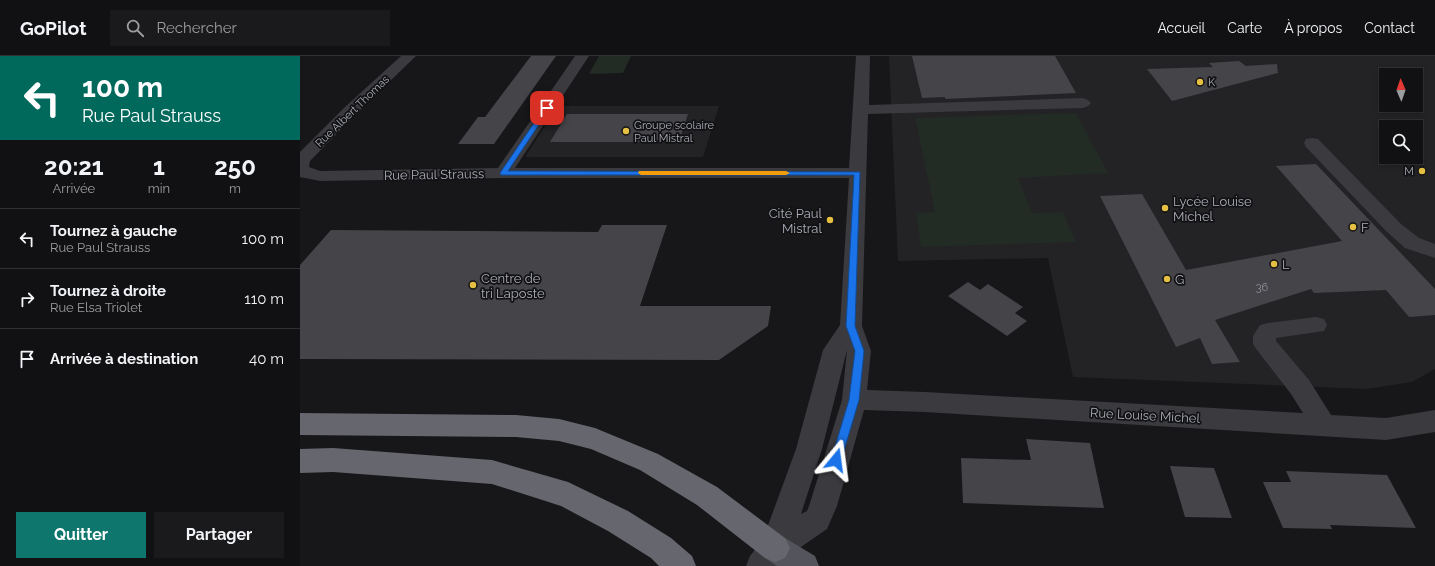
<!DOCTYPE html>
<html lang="fr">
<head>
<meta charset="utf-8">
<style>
	body { margin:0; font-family:Raleway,sans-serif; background:#1a1a1c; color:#f1f3f6; height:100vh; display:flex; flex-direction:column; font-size:15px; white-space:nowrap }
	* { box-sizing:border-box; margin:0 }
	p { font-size:13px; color:#9c9da0 }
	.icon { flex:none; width:22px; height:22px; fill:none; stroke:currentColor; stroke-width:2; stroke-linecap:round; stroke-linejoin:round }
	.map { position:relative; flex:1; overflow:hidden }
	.panel { display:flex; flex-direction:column; background:#111113; width:300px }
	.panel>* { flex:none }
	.guide { background:#00695c; color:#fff; overflow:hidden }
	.needle { width:26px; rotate:358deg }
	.buttons { position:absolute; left:1079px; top:12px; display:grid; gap:8px }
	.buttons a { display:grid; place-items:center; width:44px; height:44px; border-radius:0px; background:#111113; box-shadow:0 2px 6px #0003,0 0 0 1px #303133; font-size:20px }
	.pin { position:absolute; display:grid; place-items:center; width:34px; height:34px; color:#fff; margin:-17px; border-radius:8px; box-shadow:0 2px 6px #0006 }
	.me { position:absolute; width:44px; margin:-22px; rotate:16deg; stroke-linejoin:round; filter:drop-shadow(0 0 3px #0008) }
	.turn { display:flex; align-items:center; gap:14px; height:84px; padding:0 16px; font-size:18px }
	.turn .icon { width:52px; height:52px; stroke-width:2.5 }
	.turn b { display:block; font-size:28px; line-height:34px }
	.eta { display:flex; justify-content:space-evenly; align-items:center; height:68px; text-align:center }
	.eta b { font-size:24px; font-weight:700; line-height:28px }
	.cta { display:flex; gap:8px; margin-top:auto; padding:8px 16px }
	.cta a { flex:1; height:46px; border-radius:0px; background:#0f766e; color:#fff; font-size:16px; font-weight:700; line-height:46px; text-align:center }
	.cta a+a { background:#1a1a1c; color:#f1f3f6 }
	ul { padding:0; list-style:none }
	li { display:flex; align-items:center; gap:12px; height:60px; padding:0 16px; border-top:1px solid #303133 }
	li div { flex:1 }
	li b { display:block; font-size:15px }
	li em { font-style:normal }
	header { display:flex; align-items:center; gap:24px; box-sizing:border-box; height:56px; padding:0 20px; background:#111113; border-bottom:1px solid #303133 }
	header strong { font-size:19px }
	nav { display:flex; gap:22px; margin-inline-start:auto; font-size:14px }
	.search { width:280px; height:36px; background:#1a1a1c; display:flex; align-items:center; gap:10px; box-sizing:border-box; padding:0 14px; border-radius:0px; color:#9c9da0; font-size:15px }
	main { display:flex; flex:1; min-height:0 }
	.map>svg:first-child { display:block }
	.built { fill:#232326; fill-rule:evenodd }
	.green { fill:#232b25 }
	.building { fill:#444449 }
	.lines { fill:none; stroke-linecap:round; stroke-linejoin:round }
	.minor { fill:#3a3a3f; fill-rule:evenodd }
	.major { fill:#54555c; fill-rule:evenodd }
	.highway { fill:#65666e; fill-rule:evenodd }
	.route { fill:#1a73e8; stroke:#114b97 }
	.slow { fill:#f59e0b }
	.poi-dot { fill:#e5c043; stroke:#121214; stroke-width:1.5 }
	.labels { text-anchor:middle; stroke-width:3.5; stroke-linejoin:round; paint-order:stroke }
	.far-poi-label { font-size:11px; fill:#aaadb8; stroke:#121214; text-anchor:start }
	.far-street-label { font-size:11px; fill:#aaadb8; stroke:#121214 }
	.number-label { font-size:11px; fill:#90939c }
	.street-label { font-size:13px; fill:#aaadb8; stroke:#121214 }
	.poi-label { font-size:13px; fill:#aaadb8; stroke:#121214; text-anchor:start }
</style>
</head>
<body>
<header>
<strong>GoPilot</strong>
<div class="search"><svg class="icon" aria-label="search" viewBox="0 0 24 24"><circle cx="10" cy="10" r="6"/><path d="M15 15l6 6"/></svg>Rechercher</div>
<nav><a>Accueil</a><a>Carte</a><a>À propos</a><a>Contact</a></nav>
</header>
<main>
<section class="panel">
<div class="guide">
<div class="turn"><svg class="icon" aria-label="left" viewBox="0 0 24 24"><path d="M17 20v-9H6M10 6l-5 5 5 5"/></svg><div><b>100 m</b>Rue Paul Strauss</div></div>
</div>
<div class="eta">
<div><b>20:21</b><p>Arrivée</p></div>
<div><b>1</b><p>min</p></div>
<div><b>250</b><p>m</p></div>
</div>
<ul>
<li><svg class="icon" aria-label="left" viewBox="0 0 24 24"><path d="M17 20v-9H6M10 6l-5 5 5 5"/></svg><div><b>Tournez à gauche</b><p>Rue Paul Strauss</p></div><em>100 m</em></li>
<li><svg class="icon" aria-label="right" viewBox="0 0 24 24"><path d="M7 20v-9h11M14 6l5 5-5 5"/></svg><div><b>Tournez à droite</b><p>Rue Elsa Triolet</p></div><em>110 m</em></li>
<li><svg class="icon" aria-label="arrive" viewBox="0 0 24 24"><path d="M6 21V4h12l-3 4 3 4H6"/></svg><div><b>Arrivée à destination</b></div><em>40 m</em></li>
</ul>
<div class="cta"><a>Quitter</a><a>Partager</a></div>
</section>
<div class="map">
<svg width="1135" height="510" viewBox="0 0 1135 510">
	<rect width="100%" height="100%" fill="#171719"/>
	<!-- built -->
	<path class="built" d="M 589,0 L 1135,0 L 1135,313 L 1112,326 L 1067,333 L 773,321 L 748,202 L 598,205 ZM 1086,19 L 1116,19 L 1116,49 L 1086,49 ZM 1086,71 L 1116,71 L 1116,101 L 1086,101 Z
		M 258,50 L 419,50 L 403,101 L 225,101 Z"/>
	<!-- green -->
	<path class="green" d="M 299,0 L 331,0 L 323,17 L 289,18 Z
		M 776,57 L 808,117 L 718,122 L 732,157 L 763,156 L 776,186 L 621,191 L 616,157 L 635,156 L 615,62 Z"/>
	<!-- building -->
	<path class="building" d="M 231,0 L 256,0 L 194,88 L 158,88 L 178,61 L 185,61 Z
		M 612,0 L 755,0 L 776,37 L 645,43 L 645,41 L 622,42 Z
		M 939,5 L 946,10 L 977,8 L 978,17 L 872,45 L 847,13 L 913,11 L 909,7 Z
		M 267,58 L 388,58 L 379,86 L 250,86 Z
		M 1016,108 L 1135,233 L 1135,259 L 1109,261 L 1086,234 L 1014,237 L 1011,233 L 915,264 L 940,306 L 912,308 L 900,282 L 876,291 L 800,140 L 842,138 L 886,214 L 1042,185 L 976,110 Z
		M 302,169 L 367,169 L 340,250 L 471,250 L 468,270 L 419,304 L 0,303 L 0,209 L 31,174 L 298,176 Z
		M 668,226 L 680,234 L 688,228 L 723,251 L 715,257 L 727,265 L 707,280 L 648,240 Z
		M 726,383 L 790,387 L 804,452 L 663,447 L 661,402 L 731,404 Z
		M 870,410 L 914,412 L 932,462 L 885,461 Z
		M 986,415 L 1087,419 L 1116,472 L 1030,469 L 1032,473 L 983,472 L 963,426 L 991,426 Z"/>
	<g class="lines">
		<!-- minor -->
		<path class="minor" d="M 101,0 L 116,0 L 57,57 L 10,105 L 9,111 L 20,115 L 198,112 L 275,0 L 289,0 L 215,112 L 549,112 L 556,0 L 570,0 L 569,49 L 783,42 L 788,44 L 791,47 L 788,50 L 783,52 L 568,58 L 562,270 L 571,295 L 567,334 L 625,336 L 1003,357 L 991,338 L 957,294 L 953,288 L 953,280 L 960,269 L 968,267 L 1016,261 L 1024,263 L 1027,269 L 1024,275 L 976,282 L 976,285 L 1009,324 L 1031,359 L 1086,362 L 1135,354 L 1135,376 L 1086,384 L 625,356 L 564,354 L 537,450 L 527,473 L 485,502 L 480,510 L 446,510 L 450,500 L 463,483 L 496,393 L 523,294 L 540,269 L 549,122 L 203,122 L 20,125 L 0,121 L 0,96 L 45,51 ZM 547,294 L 542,344 L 509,450 L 507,455 L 501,458 L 522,393 Z
			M 1012,82 L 1018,83 L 1101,168 L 1119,182 L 1135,188 L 1135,202 L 1105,192 L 1087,176 L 1006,91 L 1004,87 L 1006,83 Z"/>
		<!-- major -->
		<path class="major" d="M 475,478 L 485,482 L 515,500 L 519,510 L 477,510 L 465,502 L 460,492 L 465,482 Z"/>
		<!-- highway -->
		<path class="highway" d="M 0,357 L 216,359 L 259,363 L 295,372 L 358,398 L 417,431 L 485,482 L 490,492 L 485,502 L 475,506 L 465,502 L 397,449 L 340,414 L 291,393 L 259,385 L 216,381 L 0,379 Z
			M 33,392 L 192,404 L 268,426 L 328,455 L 371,482 L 392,500 L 396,510 L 359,510 L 351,502 L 308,475 L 261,450 L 192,428 L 33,416 L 0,417 L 0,393 Z"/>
	</g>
	<!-- route -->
	<path class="route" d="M 247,50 L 250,52 L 208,115 L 560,116 L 555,270 L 564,295 L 559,344 L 540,408 L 536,409 L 532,408 L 531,404 L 549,344 L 555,295 L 546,270 L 554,119 L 201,119 L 200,117 L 245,51 Z"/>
	<!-- slow -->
	<path class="slow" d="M 339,115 L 486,115 L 490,117 L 486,119 L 341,119 L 338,117 Z"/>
	<!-- markers -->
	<g class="poi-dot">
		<circle cx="900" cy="26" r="4"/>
		<circle cx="326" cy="75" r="4"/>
		<circle cx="1122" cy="115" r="4"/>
		<circle cx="865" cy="152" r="4"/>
		<circle cx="530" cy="164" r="4"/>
		<circle cx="1053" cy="171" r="4"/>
		<circle cx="974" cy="208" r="4"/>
		<circle cx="867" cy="223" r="4"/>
		<circle cx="173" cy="229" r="4"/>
	</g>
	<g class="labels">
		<!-- far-poi labels -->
		<g class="far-poi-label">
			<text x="908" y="30">K</text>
			<text x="334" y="73">Groupe scolaire<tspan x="334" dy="13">Paul Mistral</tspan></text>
			<text x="1114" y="119" text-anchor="end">M</text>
		</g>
		<!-- far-street labels -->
		<g class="far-street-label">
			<text transform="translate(52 55) rotate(-44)" y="4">Rue Albert Thomas</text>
		</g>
		<!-- number labels -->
		<g class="number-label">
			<text x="962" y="235">36</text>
		</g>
		<!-- street labels -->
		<g class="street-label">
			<text transform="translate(134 118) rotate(-1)" y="5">Rue Paul Strauss</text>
			<text transform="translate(845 359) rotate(3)" y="5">Rue Louise Michel</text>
		</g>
		<!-- poi labels -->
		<g class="poi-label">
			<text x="873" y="150">Lycée Louise<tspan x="873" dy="15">Michel</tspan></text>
			<text x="522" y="162" text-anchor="end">Cité Paul<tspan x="522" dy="15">Mistral</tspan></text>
			<text x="1061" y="176">F</text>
			<text x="982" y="213">L</text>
			<text x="181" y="227">Centre de<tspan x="181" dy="15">tri Laposte</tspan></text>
			<text x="875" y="228">G</text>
		</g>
	</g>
</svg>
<div class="buttons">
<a><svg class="needle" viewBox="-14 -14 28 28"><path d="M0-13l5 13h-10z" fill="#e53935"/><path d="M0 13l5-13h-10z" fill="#9c9da0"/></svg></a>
<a><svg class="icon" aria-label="search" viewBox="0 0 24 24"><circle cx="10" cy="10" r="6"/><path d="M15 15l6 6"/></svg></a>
</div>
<div class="pin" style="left:247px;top:52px;background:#d93025"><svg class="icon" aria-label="arrive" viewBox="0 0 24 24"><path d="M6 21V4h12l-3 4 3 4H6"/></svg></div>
<svg class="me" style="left:536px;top:404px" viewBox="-20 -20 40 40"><path d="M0-17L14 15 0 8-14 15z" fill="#1a73e8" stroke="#fff" stroke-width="4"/></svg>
</div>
</main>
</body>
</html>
